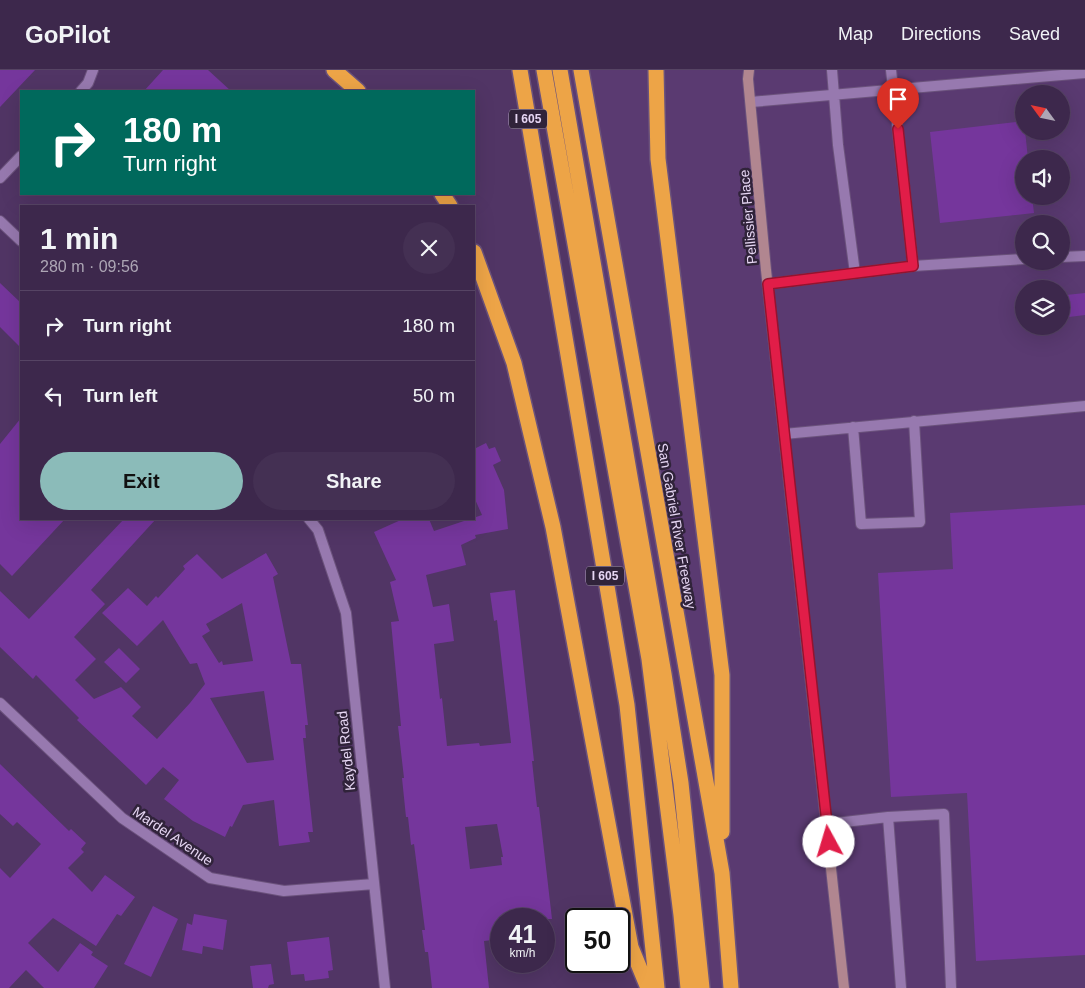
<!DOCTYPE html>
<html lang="en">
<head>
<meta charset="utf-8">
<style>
	body { margin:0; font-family:Helvetica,sans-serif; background:#443053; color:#f1f3f6; height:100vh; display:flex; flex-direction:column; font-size:19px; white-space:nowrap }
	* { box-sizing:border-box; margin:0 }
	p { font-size:16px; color:#ada6b5 }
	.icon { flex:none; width:28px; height:28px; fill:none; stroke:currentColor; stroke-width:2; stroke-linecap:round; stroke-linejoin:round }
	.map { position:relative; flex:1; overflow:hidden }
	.drawer { position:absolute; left:20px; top:135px; width:455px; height:315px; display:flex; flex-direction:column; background:#3d284c; border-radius:0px; box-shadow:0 5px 20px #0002,0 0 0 1px #564464 }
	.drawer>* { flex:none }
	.banner { position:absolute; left:20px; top:20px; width:455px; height:105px; border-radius:0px; box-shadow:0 5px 20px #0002,0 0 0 1px #564464; background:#00695c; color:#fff; overflow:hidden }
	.needle { width:32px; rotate:303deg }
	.controls { position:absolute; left:1015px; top:15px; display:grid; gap:10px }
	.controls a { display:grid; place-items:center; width:55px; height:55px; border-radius:50%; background:#3d284c; box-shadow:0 5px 20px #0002,0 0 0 1px #564464; font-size:25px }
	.speed { position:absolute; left:490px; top:838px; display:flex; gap:10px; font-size:25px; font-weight:700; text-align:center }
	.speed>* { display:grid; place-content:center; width:65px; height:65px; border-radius:50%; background:#3d284c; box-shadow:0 5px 20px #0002,0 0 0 1px #564464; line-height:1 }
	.speed small { font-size:12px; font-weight:400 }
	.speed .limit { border:2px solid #111; border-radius:8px; background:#fff; color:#111 }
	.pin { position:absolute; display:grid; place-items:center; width:42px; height:42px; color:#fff; margin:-51px -21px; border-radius:50% 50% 50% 0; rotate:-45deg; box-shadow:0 0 5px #0007 }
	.pin .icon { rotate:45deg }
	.me { position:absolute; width:55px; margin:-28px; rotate:354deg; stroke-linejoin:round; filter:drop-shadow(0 0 4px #0008) }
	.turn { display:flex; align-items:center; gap:18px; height:105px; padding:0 20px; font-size:22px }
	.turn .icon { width:65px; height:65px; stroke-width:2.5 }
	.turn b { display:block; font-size:35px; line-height:42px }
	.round { display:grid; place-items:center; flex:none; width:52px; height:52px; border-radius:26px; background:#443053 }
	.overview { display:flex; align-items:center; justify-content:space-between; height:85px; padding:0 20px }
	h1 { font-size:30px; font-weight:700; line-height:38px }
	.cta { display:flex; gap:10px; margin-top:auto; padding:10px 20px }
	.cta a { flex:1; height:58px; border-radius:30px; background:#8bbbb9; color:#111; font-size:20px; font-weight:700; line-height:58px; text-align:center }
	.cta a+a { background:#443053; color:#f1f3f6 }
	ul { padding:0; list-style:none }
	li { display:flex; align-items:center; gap:15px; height:70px; padding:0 20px; border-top:1px solid #564464 }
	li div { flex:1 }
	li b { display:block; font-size:19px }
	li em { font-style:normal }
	header { display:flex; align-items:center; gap:30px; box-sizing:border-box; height:70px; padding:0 25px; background:#3d284c; border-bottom:1px solid #564464 }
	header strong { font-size:24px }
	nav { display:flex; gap:28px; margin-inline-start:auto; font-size:18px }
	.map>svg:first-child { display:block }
	.built { fill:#5a3a71; fill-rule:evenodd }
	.building { fill:#75369c; fill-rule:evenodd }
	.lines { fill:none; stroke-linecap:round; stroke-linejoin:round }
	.service-casing { stroke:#6b527c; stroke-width:12 }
	.minor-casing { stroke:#6b527c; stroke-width:12 }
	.secondary-casing { stroke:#6b527c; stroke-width:12 }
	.motorway-casing { stroke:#6b527c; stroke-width:18 }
	.service { stroke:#9779af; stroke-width:10 }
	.minor { stroke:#9779af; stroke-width:10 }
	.secondary { stroke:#b18690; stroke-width:10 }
	.motorway { stroke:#eda447; stroke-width:15 }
	.route-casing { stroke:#92132f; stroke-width:12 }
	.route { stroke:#e11d48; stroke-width:9 }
	.labels { text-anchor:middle; stroke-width:5; stroke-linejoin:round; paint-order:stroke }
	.shield { fill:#30233a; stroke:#afa0bc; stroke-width:1 }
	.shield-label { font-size:12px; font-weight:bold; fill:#e6d6f3 }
	.street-label { font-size:14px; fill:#e6d6f3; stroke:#30233a }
</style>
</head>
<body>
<header>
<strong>GoPilot</strong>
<nav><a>Map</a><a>Directions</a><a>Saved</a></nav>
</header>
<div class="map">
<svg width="1085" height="918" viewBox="0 0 1085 918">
	<rect width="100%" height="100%" fill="#513565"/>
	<!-- built -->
	<path class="built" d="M 555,0 L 1085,0 L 1085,918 L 691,918 L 661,636 ZM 1024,24 L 1061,24 L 1061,61 L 1024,61 ZM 1024,89 L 1061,89 L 1061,126 L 1024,126 ZM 1024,154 L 1061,154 L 1061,191 L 1024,191 ZM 1024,219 L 1061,219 L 1061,256 L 1024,256 Z"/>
	<!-- building -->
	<path class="building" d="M 0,0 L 35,0 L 0,37 Z
		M 163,0 L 208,0 L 231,21 L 144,21 Z
		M 1024,51 L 1028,89 L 1024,89 L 1024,126 L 1032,126 L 1034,143 L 940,153 L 930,62 Z
		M 0,213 L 21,233 L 21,278 L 0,257 Z
		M 1085,223 L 1085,245 L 1069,247 L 1066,225 Z
		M 21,348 L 21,449 L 65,449 L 12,506 L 0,494 L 0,374 Z
		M 486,373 L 489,379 L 495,377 L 501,391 L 493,395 L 504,420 L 508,459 L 475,465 L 476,468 L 461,475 L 466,495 L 426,505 L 433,537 L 449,534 L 454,571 L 434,574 L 440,629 L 442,628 L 447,676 L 479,673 L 480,676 L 511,673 L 497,550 L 494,551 L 490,523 L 515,520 L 534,691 L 532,691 L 537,737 L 539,737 L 552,849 L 501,849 L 501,869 L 484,871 L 489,918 L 432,918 L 428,882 L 425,882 L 422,860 L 425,860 L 414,774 L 411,775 L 408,747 L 406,747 L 402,708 L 404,708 L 398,656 L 401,656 L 391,552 L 399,551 L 390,512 L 396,510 L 374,462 L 403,449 L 429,449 L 434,461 L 482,445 L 474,427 L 474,379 ZM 497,754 L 503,787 L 501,787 L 502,795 L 470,799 L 465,757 Z
		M 1085,435 L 1085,885 L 976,891 L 967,723 L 891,727 L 878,503 L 953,499 L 950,443 Z
		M 124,449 L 156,449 L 91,520 L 105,534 L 74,567 L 96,589 L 75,610 L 94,629 L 121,617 L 141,637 L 132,646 L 157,669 L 190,633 L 205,614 L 197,593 L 190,594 L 163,550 L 137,576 L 102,543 L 128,518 L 147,536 L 156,526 L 158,528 L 185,499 L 183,496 L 197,484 L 222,509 L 266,483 L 278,504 L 273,507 L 291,594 L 301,594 L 308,655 L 305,655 L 306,668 L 303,668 L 313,762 L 308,762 L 310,772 L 279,776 L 274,730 L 243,735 L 232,757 L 230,756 L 225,767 L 193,751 L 164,729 L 179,710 L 163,697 L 146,715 L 77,650 L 79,648 L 36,605 L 33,609 L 0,577 L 0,521 L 29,549 ZM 242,533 L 253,591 L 223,595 L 222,591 L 219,593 L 202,566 L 210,561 L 206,554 ZM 264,621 L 274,690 L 247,693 L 210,628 Z
		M 119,578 L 140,599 L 126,613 L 104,592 Z
		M 0,694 L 69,761 L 71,759 L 86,773 L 81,779 L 84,782 L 68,798 L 92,822 L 105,805 L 135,827 L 121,846 L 117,844 L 96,876 L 53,848 L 28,873 L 58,902 L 80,873 L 93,882 L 91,885 L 108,896 L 94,918 L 44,918 L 26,900 L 9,918 L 0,918 L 0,798 L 10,808 L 41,774 L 17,752 L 13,756 L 0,744 Z
		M 153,836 L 178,849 L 151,907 L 124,894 Z
		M 194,844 L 227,850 L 223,880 L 203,876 L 202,884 L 182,880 L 187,853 L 192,855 Z
		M 329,867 L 333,900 L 328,901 L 329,908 L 305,911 L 304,904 L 291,905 L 287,872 Z
		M 271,894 L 274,914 L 269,915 L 268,918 L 253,918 L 250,896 Z"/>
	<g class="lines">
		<defs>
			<path id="service" d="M 832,0 L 838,75 L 855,203
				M 751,32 L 1085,3
				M 1061,187 L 1085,186
				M 913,196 L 1024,189
				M 768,214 L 913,196 L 891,0
				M 853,357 L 861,454 L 920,452 L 914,351
				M 784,364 L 1085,336
				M 827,754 L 888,747
				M 901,918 L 888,747 L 944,744 L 951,918"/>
			<path id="minor" d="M 81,21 L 88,13 L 93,0
				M 0,108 L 21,86
				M 0,151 L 21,171
				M 309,449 L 318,460 L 346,543 L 385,918
				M 0,633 L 122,748 L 210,808 L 284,821 L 374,814"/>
			<path id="secondary" d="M 749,0 L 748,9 L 766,200 L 844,918"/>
			<path id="motorway" d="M 334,0 L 358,21
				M 520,0 L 627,635 L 657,918
				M 544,0 L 649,589 L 681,845 L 688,918
				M 560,0 L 664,604 L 681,713 L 702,918
				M 581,0 L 722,803 L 731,918
				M 656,0 L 658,89 L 722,605 L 722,762
				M 442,124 L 450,136
				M 474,182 L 514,293 L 553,457 L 631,877 L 648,918"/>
		</defs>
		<!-- service casing -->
		<use href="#service" class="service-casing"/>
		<!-- minor casing -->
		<use href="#minor" class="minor-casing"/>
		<!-- secondary casing -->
		<use href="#secondary" class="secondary-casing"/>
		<!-- motorway casing -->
		<use href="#motorway" class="motorway-casing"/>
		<!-- service -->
		<use href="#service" class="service"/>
		<!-- minor -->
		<use href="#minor" class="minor"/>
		<!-- secondary -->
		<use href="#secondary" class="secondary"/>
		<!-- motorway -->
		<use href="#motorway" class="motorway"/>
	</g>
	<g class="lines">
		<defs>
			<path id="route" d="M 829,772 L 768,214 L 913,196 L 898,59"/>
		</defs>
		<!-- route casing -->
		<use href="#route" class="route-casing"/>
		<!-- route -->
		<use href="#route" class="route"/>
	</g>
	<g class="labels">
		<!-- shield labels -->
		<g class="shield">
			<rect x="509" y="39.5" width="38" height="19" rx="4"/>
			<rect x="586" y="496.5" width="38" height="19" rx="4"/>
		</g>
		<g class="shield-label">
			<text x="528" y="53">I 605</text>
			<text x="605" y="510">I 605</text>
		</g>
		<!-- street labels -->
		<g class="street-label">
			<text transform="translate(748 147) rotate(-95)" y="5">Pellissier Place</text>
			<text transform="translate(677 456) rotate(80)" y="5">San Gabriel River Freeway</text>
			<text transform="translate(346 681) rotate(-96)" y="5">Kaydel Road</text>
			<text transform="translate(173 766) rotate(34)" y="5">Mardel Avenue</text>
		</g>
	</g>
</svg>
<div class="controls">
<a><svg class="needle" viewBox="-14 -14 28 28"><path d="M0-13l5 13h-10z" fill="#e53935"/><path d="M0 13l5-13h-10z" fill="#ada6b5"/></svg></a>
<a><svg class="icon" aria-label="sound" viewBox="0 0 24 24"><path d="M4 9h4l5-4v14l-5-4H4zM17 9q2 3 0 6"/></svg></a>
<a><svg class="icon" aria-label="search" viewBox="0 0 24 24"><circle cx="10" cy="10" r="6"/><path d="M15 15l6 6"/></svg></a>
<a><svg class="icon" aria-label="layers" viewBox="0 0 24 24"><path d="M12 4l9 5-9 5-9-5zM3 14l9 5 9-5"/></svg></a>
</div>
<div class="speed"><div>41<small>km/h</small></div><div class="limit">50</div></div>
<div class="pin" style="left:898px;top:59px;background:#d93025"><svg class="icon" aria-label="arrive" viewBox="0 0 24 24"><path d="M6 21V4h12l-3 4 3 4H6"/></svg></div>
<svg class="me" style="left:829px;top:772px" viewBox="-20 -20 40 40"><circle r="19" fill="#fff"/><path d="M0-13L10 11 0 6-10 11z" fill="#e11d48"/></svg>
<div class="banner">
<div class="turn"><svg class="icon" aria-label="right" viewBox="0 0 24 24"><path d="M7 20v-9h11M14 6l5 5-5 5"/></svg><div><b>180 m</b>Turn right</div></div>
</div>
<section class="drawer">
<div class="overview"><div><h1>1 min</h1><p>280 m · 09:56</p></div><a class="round"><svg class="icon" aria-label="close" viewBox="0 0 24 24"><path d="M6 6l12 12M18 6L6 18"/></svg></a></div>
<ul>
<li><svg class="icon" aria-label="right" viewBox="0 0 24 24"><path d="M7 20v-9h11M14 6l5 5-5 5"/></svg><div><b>Turn right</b></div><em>180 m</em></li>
<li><svg class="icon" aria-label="left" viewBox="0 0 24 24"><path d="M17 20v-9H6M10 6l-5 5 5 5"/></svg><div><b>Turn left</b></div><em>50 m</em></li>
</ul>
<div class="cta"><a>Exit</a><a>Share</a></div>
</section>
</div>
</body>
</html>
